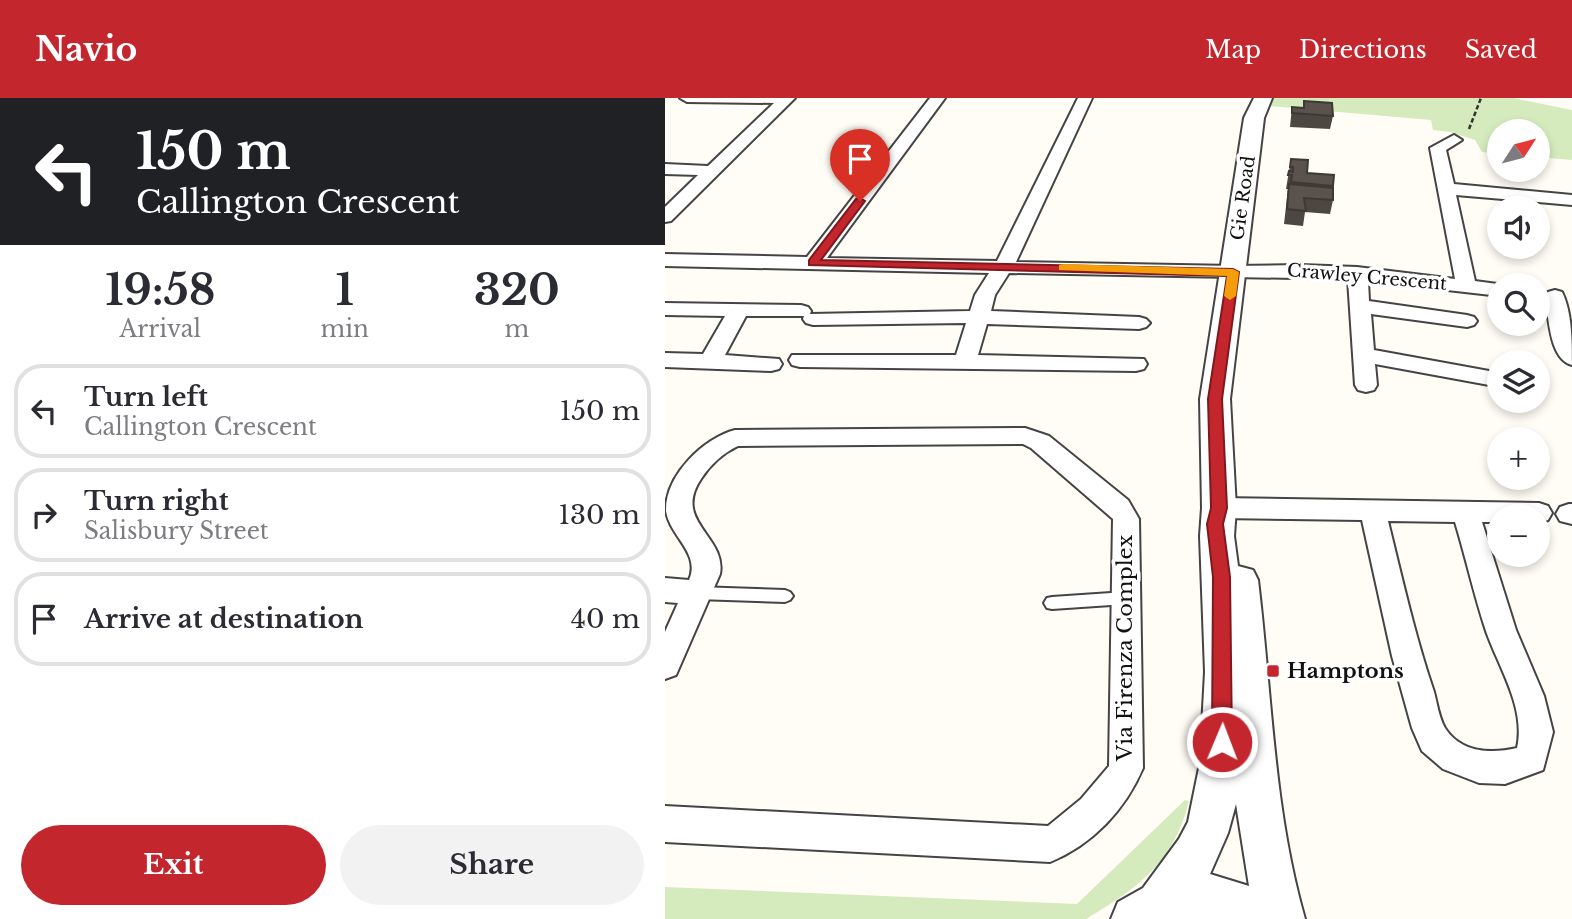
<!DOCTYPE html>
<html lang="en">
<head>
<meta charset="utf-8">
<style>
	body { margin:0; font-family:"Libre Baskerville",serif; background:#f2f2f3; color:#2b2b33; height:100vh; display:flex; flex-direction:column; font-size:26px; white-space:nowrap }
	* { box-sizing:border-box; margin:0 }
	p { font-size:23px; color:#7c7c81 }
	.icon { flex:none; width:38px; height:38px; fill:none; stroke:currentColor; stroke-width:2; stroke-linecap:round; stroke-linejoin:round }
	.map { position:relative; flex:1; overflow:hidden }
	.sheet { display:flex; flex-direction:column; background:#fff; width:665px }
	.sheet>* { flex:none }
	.banner { background:#202124; color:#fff; overflow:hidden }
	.needle { width:46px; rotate:54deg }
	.controls { position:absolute; left:822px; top:21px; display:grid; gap:14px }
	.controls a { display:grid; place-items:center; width:63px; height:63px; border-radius:50%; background:#fff; box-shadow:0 4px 10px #0003; font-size:35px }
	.pin { position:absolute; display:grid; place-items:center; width:60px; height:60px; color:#fff; margin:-72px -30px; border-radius:50% 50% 50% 0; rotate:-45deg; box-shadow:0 0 7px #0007 }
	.pin .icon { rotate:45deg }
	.me { position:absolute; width:77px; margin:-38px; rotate:1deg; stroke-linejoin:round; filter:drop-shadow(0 0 5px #0008) }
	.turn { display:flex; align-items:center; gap:24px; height:147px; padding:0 21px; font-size:32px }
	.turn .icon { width:91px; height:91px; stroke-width:2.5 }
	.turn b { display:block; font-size:49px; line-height:60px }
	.eta { display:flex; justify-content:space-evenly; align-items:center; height:119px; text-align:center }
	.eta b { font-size:42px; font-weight:700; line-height:49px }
	.primary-button { display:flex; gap:14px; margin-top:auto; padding:14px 21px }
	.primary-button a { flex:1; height:80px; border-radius:42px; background:#c4262e; color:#fff; font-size:28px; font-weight:700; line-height:80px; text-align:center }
	.primary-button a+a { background:#f2f2f3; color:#2b2b33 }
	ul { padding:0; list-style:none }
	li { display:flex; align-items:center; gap:21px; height:94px; margin:0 14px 10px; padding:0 7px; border:4px solid #e1e1e2; border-radius:28px }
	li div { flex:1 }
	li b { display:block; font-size:26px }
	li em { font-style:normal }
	header { display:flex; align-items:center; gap:42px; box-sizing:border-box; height:98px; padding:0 35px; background:#c4262e; color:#fff }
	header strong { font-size:33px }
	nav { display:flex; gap:38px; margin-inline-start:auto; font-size:24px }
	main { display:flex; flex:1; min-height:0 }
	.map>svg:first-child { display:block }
	.green { fill:#d5ebbd }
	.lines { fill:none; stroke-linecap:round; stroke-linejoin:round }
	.service-casing { stroke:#444; stroke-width:4 }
	.minor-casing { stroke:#444; stroke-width:4 }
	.tertiary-casing { stroke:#444; stroke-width:4 }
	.path { stroke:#333; stroke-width:2.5; stroke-dasharray:4.5 2.5; stroke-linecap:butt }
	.service { fill:#fff; fill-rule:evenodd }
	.minor { fill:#fff; fill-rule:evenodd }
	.tertiary { fill:#fff; fill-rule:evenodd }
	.wall { fill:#4d4742 }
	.building { fill:#5a524d; stroke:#3f3936; stroke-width:2 }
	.route { fill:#c4262e; stroke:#7f191e; stroke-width:2 }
	.slow { fill:#f59e0b }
	.poi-dot { fill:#c4262e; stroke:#fff; stroke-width:2.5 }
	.labels { text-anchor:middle; stroke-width:7; stroke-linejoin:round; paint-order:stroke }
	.far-street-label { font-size:18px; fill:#111; stroke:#fff }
	.street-label { font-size:21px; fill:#111; stroke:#fff }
	.poi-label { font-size:21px; font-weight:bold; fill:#111; stroke:#fff; text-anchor:start }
</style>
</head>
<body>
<header>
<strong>Navio</strong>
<nav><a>Map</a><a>Directions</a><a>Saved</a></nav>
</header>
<main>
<section class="sheet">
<div class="banner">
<div class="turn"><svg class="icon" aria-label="left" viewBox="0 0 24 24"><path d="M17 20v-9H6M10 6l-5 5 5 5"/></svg><div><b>150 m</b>Callington Crescent</div></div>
</div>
<div class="eta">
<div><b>19:58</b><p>Arrival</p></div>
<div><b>1</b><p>min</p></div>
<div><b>320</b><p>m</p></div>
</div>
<ul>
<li><svg class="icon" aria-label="left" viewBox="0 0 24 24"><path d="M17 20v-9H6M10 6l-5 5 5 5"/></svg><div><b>Turn left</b><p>Callington Crescent</p></div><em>150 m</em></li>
<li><svg class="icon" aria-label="right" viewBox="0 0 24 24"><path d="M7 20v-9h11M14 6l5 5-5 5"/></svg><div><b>Turn right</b><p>Salisbury Street</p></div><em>130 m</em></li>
<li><svg class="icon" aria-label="arrive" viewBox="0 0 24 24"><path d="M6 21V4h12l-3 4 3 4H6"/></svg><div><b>Arrive at destination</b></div><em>40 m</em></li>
</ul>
<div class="primary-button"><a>Exit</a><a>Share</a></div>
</section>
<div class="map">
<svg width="907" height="821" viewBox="0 0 907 821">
	<rect width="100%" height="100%" fill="#fffdf5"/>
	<!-- green -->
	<path class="green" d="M 598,0 L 848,0 L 907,12 L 907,62 L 873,59 L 873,33 L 835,33 L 835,56 L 817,54 L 810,42 L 785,34 L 768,32 L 766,22 L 594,7 Z
		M 520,702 L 524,703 C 509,764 473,790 421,821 L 0,821 L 0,789 L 412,806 Z"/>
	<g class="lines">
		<defs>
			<path id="service" d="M 32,489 L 120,492 L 125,494 L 128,498 L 125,502 L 120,504 L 32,501 L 27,499 L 24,495 L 27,491 Z
				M 461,494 L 466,496 L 469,500 L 466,504 L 461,506 L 387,511 L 382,510 L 379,505 L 382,500 L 387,499 Z"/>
			<path id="minor" d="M 15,0 L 130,0 L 6,123 L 0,124 L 0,109 L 33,77 L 0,76 L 0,66 L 43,68 L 109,5 L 22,4 Z
				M 265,0 L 280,0 L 162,160 L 332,163 L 413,0 L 427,0 L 351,164 L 568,168 L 635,167 L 692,169 L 790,181 L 765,50 L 789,37 L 797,42 L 781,52 L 789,86 L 907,97 L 907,107 L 791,97 L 810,183 L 840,187 L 835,187 L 835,198 L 703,183 L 704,203 L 802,217 L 809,219 L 812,223 L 809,227 L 802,229 L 706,216 L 709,252 L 835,275 L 835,289 L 710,266 L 712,287 L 709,292 L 701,294 L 693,292 L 690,287 L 683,181 L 344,175 L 330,197 L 326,213 L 474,219 L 481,221 L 485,225 L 481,229 L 474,231 L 322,226 L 313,257 L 479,261 L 482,266 L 479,271 L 471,273 L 135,269 L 127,267 L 124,262 L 127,257 L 291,257 L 301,225 L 148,227 L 141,225 L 138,221 L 139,218 L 81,218 L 60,257 L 114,261 L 117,266 L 114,271 L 106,273 L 0,269 L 0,255 L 38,256 L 60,218 L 0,217 L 0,205 L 136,207 L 143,209 L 146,213 L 145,216 L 305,213 L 310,197 L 324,175 L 0,168 L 0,156 L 142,159 Z
				M 890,192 L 897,194 C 907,214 907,244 907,267 C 884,261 884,219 880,198 L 883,194 Z
				M 360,330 L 384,338 L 463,402 L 474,421 L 478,670 C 460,712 428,746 385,764 L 0,744 L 0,708 L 383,728 L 416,701 L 444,668 L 448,421 L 366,350 L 358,346 L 73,348 C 58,355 45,367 36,381 C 7,424 62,438 55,476 L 11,577 L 0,581 L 0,534 L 13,505 L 0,504 L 0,480 L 24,482 C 36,455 5,439 1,413 C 0,377 39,340 70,332 Z
				M 554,400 L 874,405 L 883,408 L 887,415 L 883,422 L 874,425 L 873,418 L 835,418 L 835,424 L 817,424 L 851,532 L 879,598 L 888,634 L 878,672 L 840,686 L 814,685 L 778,671 L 757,653 L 747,630 L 727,558 L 697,422 L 554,420 L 545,417 L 541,410 L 545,403 ZM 723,423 L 790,424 C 801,460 809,497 821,533 C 834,570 861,610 852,650 C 826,656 796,655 780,630 C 774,620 772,605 769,594 C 750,538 737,480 723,423 Z
				M 904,406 L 907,406 L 907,426 L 895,423 L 891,416 L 895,409 Z"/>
			<path id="tertiary" d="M 589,0 L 607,0 L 599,20 L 565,301 L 571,410 L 569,438 L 573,468 L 588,472 L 593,482 C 607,596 608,710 640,821 L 446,821 L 453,804 L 478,790 L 514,741 L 523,724 L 535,665 L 540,574 L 535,438 L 537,410 L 535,301 L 579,20 ZM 571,706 L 584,788 L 545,776 L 563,735 Z"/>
		</defs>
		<!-- service casing -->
		<use href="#service" class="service-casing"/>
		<!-- minor casing -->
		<use href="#minor" class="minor-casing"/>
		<!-- tertiary casing -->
		<use href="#tertiary" class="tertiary-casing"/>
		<!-- path -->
		<path class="path" d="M 804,31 L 816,0"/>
		<!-- service -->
		<use href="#service" class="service"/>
		<!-- minor -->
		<use href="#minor" class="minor"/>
		<!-- tertiary -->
		<use href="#tertiary" class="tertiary"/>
	</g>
	<!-- wall -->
	<path class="wall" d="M 639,3 L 668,18 L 665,31 L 625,29 L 627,9 L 638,10 Z
		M 626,61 L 642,75 L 669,77 L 667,90 L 668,102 L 665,116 L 640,114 L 638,128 L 619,126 L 623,91 L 621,91 Z"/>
	<!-- building -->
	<path class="building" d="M 639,3 L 667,5 L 668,18 L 627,15 L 627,9 L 639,10 Z
		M 626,61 L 643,62 L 642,75 L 669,77 L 668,88 L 626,84 L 627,77 L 623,77 L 624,73 L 628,74 L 628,69 L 625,69 Z
		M 624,86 L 668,90 L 668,102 L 639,100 L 641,113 L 622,111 Z"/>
	<!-- route -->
	<path class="route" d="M 195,100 L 200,103 L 156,162 L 568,171 L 574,174 L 557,301 L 562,410 L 558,426 L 565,479 L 567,644 L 564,651 L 557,654 L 550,651 L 547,644 L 548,479 L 542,426 L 546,410 L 543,301 L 562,178 L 144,167 L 144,162 L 191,101 Z"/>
	<!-- slow -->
	<path class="slow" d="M 399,166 L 568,171 L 574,174 L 571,198 L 565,202 L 559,198 L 562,178 L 394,172 L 394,167 Z"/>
	<!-- markers -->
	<rect class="poi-dot" x="601" y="566" width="14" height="14" rx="3.5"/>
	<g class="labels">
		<!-- far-street labels -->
		<g class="far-street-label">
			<text transform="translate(578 100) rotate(-82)" y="6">Gie Road</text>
			<text transform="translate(702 179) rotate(5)" y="6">Crawley Crescent</text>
		</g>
		<!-- street labels -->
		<g class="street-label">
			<text transform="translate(460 550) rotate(-90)" y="7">Via Firenza Complex</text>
		</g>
		<!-- poi labels -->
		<g class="poi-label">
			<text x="622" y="580">Hamptons</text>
		</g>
	</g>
</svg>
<div class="controls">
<a><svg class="needle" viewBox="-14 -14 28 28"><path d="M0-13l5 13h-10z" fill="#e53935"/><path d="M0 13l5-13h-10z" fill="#7c7c81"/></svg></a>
<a><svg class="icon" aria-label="sound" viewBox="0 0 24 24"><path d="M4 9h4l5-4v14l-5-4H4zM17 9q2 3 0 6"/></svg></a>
<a><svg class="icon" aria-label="search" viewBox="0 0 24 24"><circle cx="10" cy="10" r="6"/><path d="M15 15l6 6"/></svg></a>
<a><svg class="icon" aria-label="layers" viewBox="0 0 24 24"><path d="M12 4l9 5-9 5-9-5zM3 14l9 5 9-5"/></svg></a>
<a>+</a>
<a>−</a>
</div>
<div class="pin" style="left:195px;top:103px;background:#d93025"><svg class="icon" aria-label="arrive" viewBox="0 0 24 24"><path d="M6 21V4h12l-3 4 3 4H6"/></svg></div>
<svg class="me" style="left:557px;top:644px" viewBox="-20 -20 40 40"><circle r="17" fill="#c4262e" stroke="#fff" stroke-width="3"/><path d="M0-11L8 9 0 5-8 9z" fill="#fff"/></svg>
</div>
</main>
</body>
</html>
